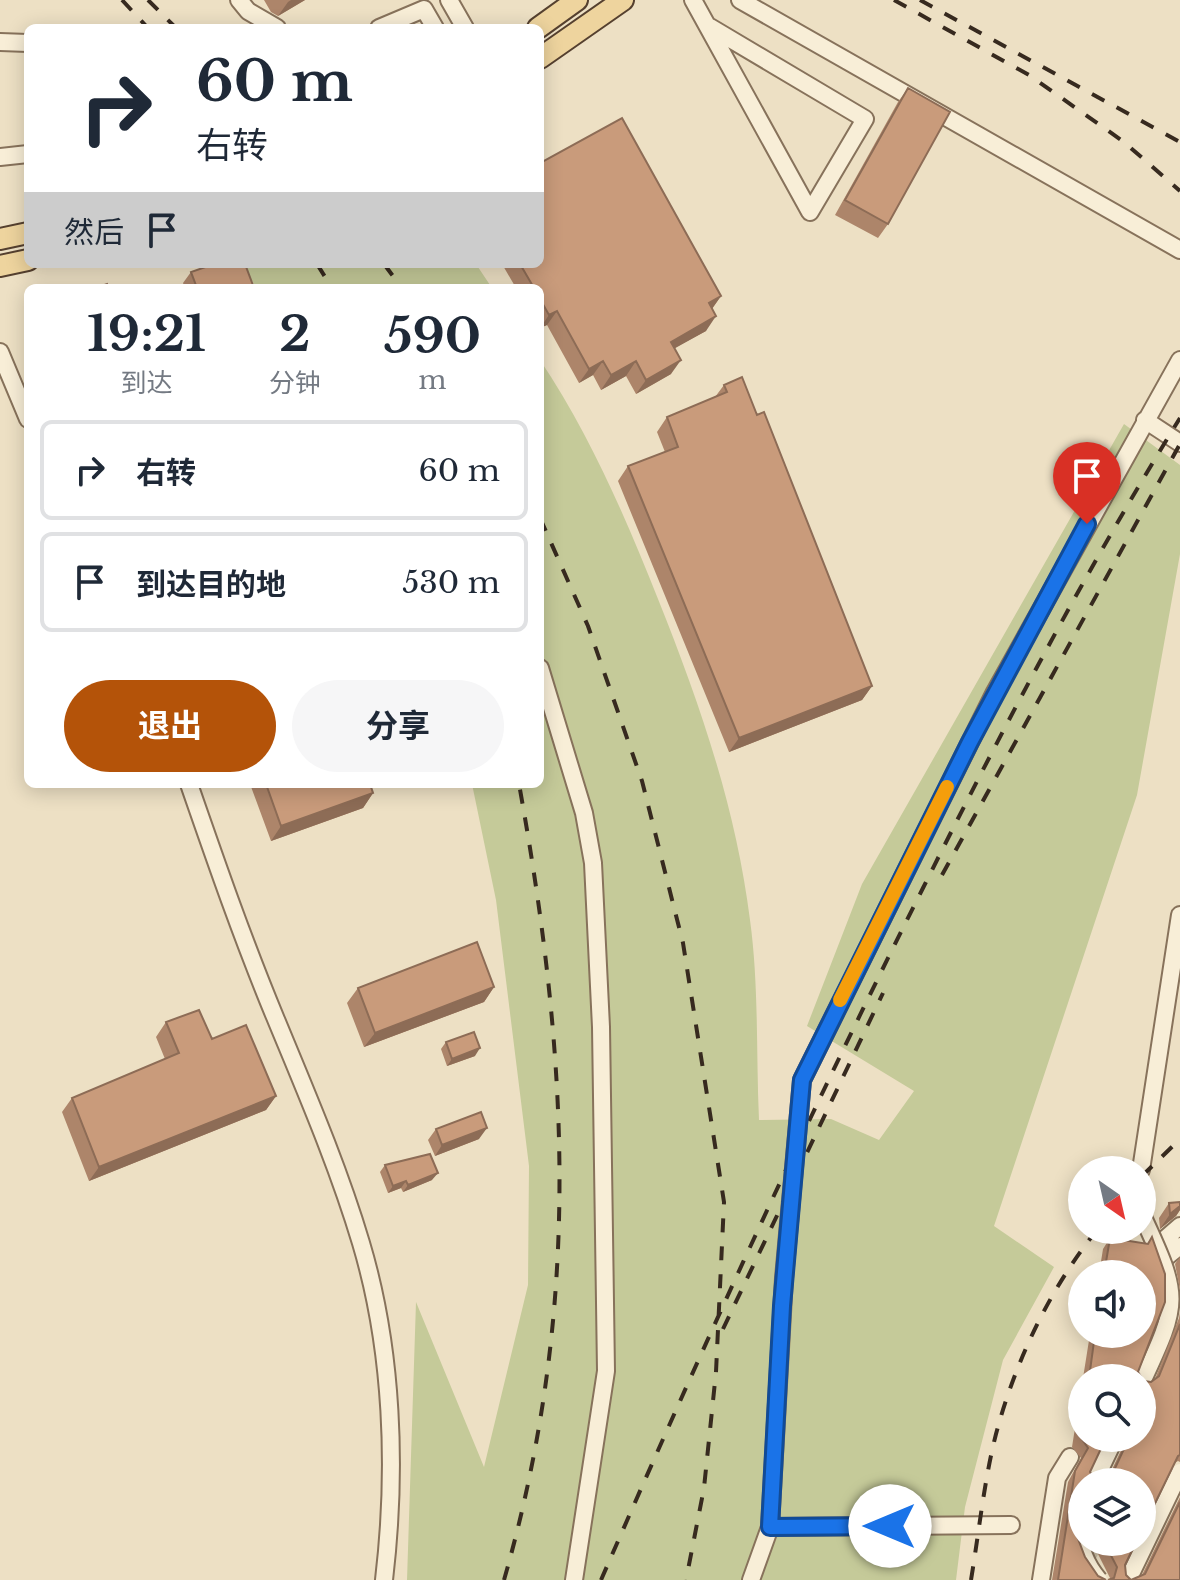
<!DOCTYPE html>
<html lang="zh">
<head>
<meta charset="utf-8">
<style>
	body { margin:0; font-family:"Libre Baskerville","Noto Sans SC",serif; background:#f6f6f7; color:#1f2937; height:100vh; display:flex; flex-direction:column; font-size:30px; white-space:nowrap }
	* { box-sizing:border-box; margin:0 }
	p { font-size:26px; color:#747a83 }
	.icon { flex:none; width:44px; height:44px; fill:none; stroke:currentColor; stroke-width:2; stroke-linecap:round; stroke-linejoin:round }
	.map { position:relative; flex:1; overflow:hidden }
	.drawer { position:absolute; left:24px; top:284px; width:520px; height:504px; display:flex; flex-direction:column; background:#fff; border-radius:12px; box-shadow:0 4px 20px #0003 }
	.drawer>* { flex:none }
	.top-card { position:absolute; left:24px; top:24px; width:520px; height:244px; border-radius:12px; box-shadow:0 4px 20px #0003; background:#fff; color:#1f2937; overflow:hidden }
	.needle { width:52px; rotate:146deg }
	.tools { position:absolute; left:1068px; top:1156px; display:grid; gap:16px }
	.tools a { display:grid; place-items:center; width:88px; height:88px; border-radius:50%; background:#fff; box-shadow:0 4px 20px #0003; font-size:40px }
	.pin { position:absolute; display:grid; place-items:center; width:68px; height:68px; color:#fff; margin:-82px -34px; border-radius:50% 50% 50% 0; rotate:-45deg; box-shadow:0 0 8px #0007 }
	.pin .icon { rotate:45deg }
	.me { position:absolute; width:88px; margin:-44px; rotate:270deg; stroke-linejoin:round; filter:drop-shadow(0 0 6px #0008) }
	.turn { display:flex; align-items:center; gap:28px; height:168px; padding:0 40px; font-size:36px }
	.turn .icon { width:104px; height:104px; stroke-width:2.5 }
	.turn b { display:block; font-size:56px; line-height:68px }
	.then { display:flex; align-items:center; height:76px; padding:0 40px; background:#0003; gap:16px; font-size:30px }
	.eta { display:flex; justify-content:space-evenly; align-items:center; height:136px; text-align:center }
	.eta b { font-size:48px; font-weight:700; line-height:56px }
	.button { display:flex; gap:16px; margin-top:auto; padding:16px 40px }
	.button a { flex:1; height:92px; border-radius:48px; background:#b45309; color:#fff; font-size:32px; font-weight:700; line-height:92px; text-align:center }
	.button a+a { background:#f6f6f7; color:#1f2937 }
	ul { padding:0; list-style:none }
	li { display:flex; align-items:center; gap:24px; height:100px; margin:0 16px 12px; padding:0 24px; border:4px solid #e0e1e3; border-radius:12px }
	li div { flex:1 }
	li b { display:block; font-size:30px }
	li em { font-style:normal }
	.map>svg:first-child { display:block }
	.green { fill:#c5ca99 }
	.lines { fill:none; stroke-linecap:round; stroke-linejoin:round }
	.minor-tunnel { stroke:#c9bca3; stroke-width:16; stroke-dasharray:16 8; stroke-linecap:butt }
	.minor-casing { stroke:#87725b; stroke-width:20 }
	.major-casing { stroke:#55402f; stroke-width:24 }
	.minor { stroke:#f8eed7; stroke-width:16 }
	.major { stroke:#eed49e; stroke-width:20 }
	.rail { stroke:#372a1f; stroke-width:4; stroke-dasharray:14 14; stroke-linecap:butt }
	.minor-bridge-casing { stroke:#87725b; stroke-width:20; stroke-linecap:butt }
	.minor-bridge { stroke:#f8eed7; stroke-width:16 }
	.wall { fill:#ad856a }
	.shaded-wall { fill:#8d6c56 }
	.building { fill:#c99b7b; stroke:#8d6c56; stroke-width:2 }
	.route-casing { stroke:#114b97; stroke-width:20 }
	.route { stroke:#1a73e8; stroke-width:14 }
	.slow { stroke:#f59e0b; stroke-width:14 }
</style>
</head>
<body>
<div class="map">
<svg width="1180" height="1580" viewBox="0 0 1180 1580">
	<rect width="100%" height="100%" fill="#ede0c4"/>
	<!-- green -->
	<path class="green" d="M 243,264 L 476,264 L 492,288 L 256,288 Z
		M 540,360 C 590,435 625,516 658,599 C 700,704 736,808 750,920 C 759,985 756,1054 759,1120 L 831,1119 L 879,1140 L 914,1091 L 807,1026 L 862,884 L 1124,424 L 1180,465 L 1180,554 L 1137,795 L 994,1226 L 1054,1267 L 1003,1360 L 965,1507 L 956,1580 L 407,1580 L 416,1302 L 484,1467 L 528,1285 L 529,1166 L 496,900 L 472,784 L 540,784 Z"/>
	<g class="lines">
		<!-- minor-tunnel -->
		<path class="minor-tunnel" d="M 1077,1580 L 1095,1542"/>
		<defs>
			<path id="minor" d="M 239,0 L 248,11 L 277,28
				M 449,0 L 465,28
				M 693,0 L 810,212 L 865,119 L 710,27
				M 740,0 L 1180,250
				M 379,28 L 424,9 L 435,28
				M 0,42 L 28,43
				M 0,157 L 28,154
				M 0,352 L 28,419
				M 1145,420 L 1180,443
				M 540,668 L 584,813 L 593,863 L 601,1027 L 606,1371 L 574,1580
				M 189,784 C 216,862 243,940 275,1017 C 306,1092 338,1166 361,1243 C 393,1350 397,1470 384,1580
				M 1141,1170 L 1180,915
				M 1158,1245 L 1180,1226
				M 1165,1258 L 1180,1246
				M 1094,1482 L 1115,1438
				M 770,1527 L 1011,1525
				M 751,1580 L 770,1527 L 784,1278 L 802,1080 L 995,692 L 1180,360
				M 1041,1580 L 1057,1478 L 1070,1457"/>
			<path id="major" d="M 538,28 L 577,0
				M 540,58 L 623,0
				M 0,239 L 28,233
				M 0,266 L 28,260"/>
		</defs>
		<!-- minor casing -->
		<use href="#minor" class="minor-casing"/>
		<!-- major casing -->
		<use href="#major" class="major-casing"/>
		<!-- minor -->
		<use href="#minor" class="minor"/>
		<!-- major -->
		<use href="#major" class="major"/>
		<!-- rail -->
		<path class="rail" d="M 122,0 L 148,28
			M 148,0 L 176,28
			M 894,0 L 1029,75 L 1124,142 L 1180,191
			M 920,0 L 1180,142
			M 317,264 L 332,288
			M 384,264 L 402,288
			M 540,518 L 588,626 L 642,781 L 683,943 L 724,1202 L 716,1372 L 704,1488 L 686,1580
			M 942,875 L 1180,444
			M 1142,1176 L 1180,1139
			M 723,1329 L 883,993
			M 504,1580 C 582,1307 569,1060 519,784
			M 601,1580 C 703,1346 808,1116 923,888 C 1003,728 1086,570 1180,418
			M 971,1580 C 979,1532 984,1481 996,1434 C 1015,1362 1050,1288 1097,1230"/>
		<defs>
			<path id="minor-bridge" d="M 1142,1215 C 1180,1297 1180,1301 1142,1382
				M 1082,1506 C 1075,1534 1080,1558 1099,1580
				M 1128,1580 L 1180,1472"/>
		</defs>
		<!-- minor-bridge casing -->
		<use href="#minor-bridge" class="minor-bridge-casing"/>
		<!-- minor-bridge -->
		<use href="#minor-bridge" class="minor-bridge"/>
	</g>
	<!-- wall -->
	<path class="wall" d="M 264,0 L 305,0 L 278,16 L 271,12 Z
		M 908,88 L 888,224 L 878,238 L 835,215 L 898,102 Z
		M 502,264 L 540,264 L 721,296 L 712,309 L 706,331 L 674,348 L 671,374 L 636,394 L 626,376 L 601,390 L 593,375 L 579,383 L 547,325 L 540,328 L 540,288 L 516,288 Z
		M 191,272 L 254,288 L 185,288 L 183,283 Z
		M 724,385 L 872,686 L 862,700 L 729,752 L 618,481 L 628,466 L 665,452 L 657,432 L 667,417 L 715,397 Z
		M 250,784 L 370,784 L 373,793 L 363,808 L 271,841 Z
		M 494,987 L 484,1002 L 364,1047 L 347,1003 L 358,988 Z
		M 166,1022 L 212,1039 L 276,1096 L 266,1110 L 89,1181 L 62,1112 L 72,1098 L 165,1059 L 156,1037 Z
		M 446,1042 L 475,1056 L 447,1066 L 441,1049 Z
		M 436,1129 L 479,1139 L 435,1156 L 428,1140 Z
		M 385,1165 L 432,1180 L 403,1192 L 401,1188 L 388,1193 L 380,1172 Z
		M 1180,1202 L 1180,1210 L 1176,1216 L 1160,1229 L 1159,1218 L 1169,1203 Z
		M 1152,1237 L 1138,1372 L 1144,1381 L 1151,1382 L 1155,1379 L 1179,1318 L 1180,1312 L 1180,1462 L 1178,1461 L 1142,1482 L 1082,1482 L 1082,1496 L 1078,1496 L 1077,1536 L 1085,1557 L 1098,1576 L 1106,1580 L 1052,1580 L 1068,1482 L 1081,1458 L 1072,1447 L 1082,1384 L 1082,1438 L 1106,1438 L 1090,1472 L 1097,1482 L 1108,1478 L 1125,1442 L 1124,1438 L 1142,1438 L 1142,1378 L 1083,1378 L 1090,1334 L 1142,1334 L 1142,1274 L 1099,1274 L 1103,1249 L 1110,1238 L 1147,1244 Z
		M 1180,1257 L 1180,1290 L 1175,1264 Z
		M 1180,1497 L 1180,1580 L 1109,1580 L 1110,1578 L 1092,1542 L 1136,1542 L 1125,1565 L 1126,1575 L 1131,1580 L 1142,1575 Z"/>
	<!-- shaded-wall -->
	<path class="shaded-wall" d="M 291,0 L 305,0 L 278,16 L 288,2 Z
		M 721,296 L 711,310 L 709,303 Z
		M 557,311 L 547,325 L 540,328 L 549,315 Z
		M 716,316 L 706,331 L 661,356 L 671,342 Z
		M 681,360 L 671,374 L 636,394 L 646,380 Z
		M 603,361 L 593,375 L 579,383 L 589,369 Z
		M 636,361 L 626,376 L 601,390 L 611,375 Z
		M 872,686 L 862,700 L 729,752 L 739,738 Z
		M 373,793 L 363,808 L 271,841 L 281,826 Z
		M 494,987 L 484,1002 L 364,1047 L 375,1033 Z
		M 480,1048 L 475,1056 L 447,1066 L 452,1059 Z
		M 276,1096 L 266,1110 L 89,1181 L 99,1167 Z
		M 487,1128 L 479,1139 L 435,1156 L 442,1145 Z
		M 438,1173 L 432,1180 L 403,1192 L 408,1185 Z
		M 406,1181 L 401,1188 L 388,1193 L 393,1186 Z
		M 1180,1206 L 1180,1210 L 1176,1216 L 1160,1229 L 1170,1214 Z"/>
	<!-- building -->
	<path class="building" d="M 908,88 L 950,112 L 888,224 L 845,200 Z
		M 622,118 L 721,296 L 709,303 L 716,316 L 671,342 L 681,360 L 646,380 L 636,361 L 611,375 L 603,361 L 589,369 L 557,311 L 549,315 L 540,299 L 540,288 L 534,288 L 520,264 L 540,264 L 540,163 Z
		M 214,264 L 245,264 L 254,288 L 197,288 L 191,272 Z
		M 107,284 L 108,288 L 96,288 Z
		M 742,377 L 757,415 L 764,412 L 872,686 L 739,738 L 628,466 L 678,447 L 667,417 L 727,392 L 724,385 Z
		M 266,784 L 370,784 L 373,793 L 281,826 Z
		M 477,942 L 494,987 L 375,1033 L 358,988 Z
		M 199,1010 L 212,1039 L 246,1025 L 276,1096 L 99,1167 L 72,1098 L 179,1053 L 166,1022 Z
		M 474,1032 L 480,1048 L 452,1059 L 446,1042 Z
		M 481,1112 L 487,1128 L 442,1145 L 436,1129 Z
		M 430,1154 L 438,1173 L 408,1185 L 406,1181 L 393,1186 L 385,1165 Z
		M 1180,1202 L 1180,1206 L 1170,1214 L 1169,1203 Z
		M 1152,1237 L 1165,1274 L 1165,1302 L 1138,1372 L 1144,1381 L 1151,1382 L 1159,1376 L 1180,1324 L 1180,1455 L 1178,1456 L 1142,1530 L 1142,1482 L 1082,1482 L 1082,1489 L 1079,1493 L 1077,1536 L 1085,1557 L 1098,1576 L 1106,1580 L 1058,1580 L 1075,1471 L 1088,1448 L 1080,1436 L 1082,1422 L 1082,1438 L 1106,1438 L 1090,1472 L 1097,1482 L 1111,1477 L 1129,1438 L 1142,1438 L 1142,1378 L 1089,1378 L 1095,1334 L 1142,1334 L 1142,1274 L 1104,1274 L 1110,1238 L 1148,1244 Z
		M 1180,1502 L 1180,1580 L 1108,1580 L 1114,1578 L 1117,1567 L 1104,1542 L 1136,1542 L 1125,1565 L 1126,1575 L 1131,1580 L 1145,1574 Z"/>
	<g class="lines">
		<defs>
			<path id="route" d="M 890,1526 L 770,1527 L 782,1306 L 802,1080 L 970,742 L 1087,524"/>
		</defs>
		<!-- route casing -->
		<use href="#route" class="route-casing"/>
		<!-- route -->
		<use href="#route" class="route"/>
		<!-- slow -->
		<path class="slow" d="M 840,1000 L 947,787"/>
	</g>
</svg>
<div class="tools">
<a><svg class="needle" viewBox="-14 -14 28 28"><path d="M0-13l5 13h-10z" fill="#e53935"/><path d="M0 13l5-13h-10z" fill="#747a83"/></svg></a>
<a><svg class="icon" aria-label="sound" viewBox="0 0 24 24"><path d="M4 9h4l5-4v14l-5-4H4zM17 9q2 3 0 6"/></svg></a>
<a><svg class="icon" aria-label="search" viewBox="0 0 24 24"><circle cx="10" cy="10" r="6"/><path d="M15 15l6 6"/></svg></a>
<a><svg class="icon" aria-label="layers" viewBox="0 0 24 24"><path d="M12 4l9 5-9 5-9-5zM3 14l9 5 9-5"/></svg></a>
</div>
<div class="pin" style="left:1087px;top:524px;background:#d93025"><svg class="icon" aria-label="arrive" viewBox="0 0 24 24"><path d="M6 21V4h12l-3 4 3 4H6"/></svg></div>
<svg class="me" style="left:890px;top:1526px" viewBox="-20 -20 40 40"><circle r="19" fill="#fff"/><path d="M0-13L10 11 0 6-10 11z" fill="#1a73e8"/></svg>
<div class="top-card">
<div class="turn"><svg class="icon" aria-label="right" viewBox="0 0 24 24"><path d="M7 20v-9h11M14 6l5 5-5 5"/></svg><div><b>60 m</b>右转</div></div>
<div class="then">然后<svg class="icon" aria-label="arrive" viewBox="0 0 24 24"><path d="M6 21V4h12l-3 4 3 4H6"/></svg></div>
</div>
<section class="drawer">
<div class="eta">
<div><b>19:21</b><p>到达</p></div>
<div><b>2</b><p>分钟</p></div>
<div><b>590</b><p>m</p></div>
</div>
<ul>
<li><svg class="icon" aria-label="right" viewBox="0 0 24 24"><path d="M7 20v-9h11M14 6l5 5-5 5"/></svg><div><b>右转</b></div><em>60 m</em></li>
<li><svg class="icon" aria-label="arrive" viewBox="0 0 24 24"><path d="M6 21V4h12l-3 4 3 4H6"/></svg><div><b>到达目的地</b></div><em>530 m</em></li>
</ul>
<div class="button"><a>退出</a><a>分享</a></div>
</section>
</div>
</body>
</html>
